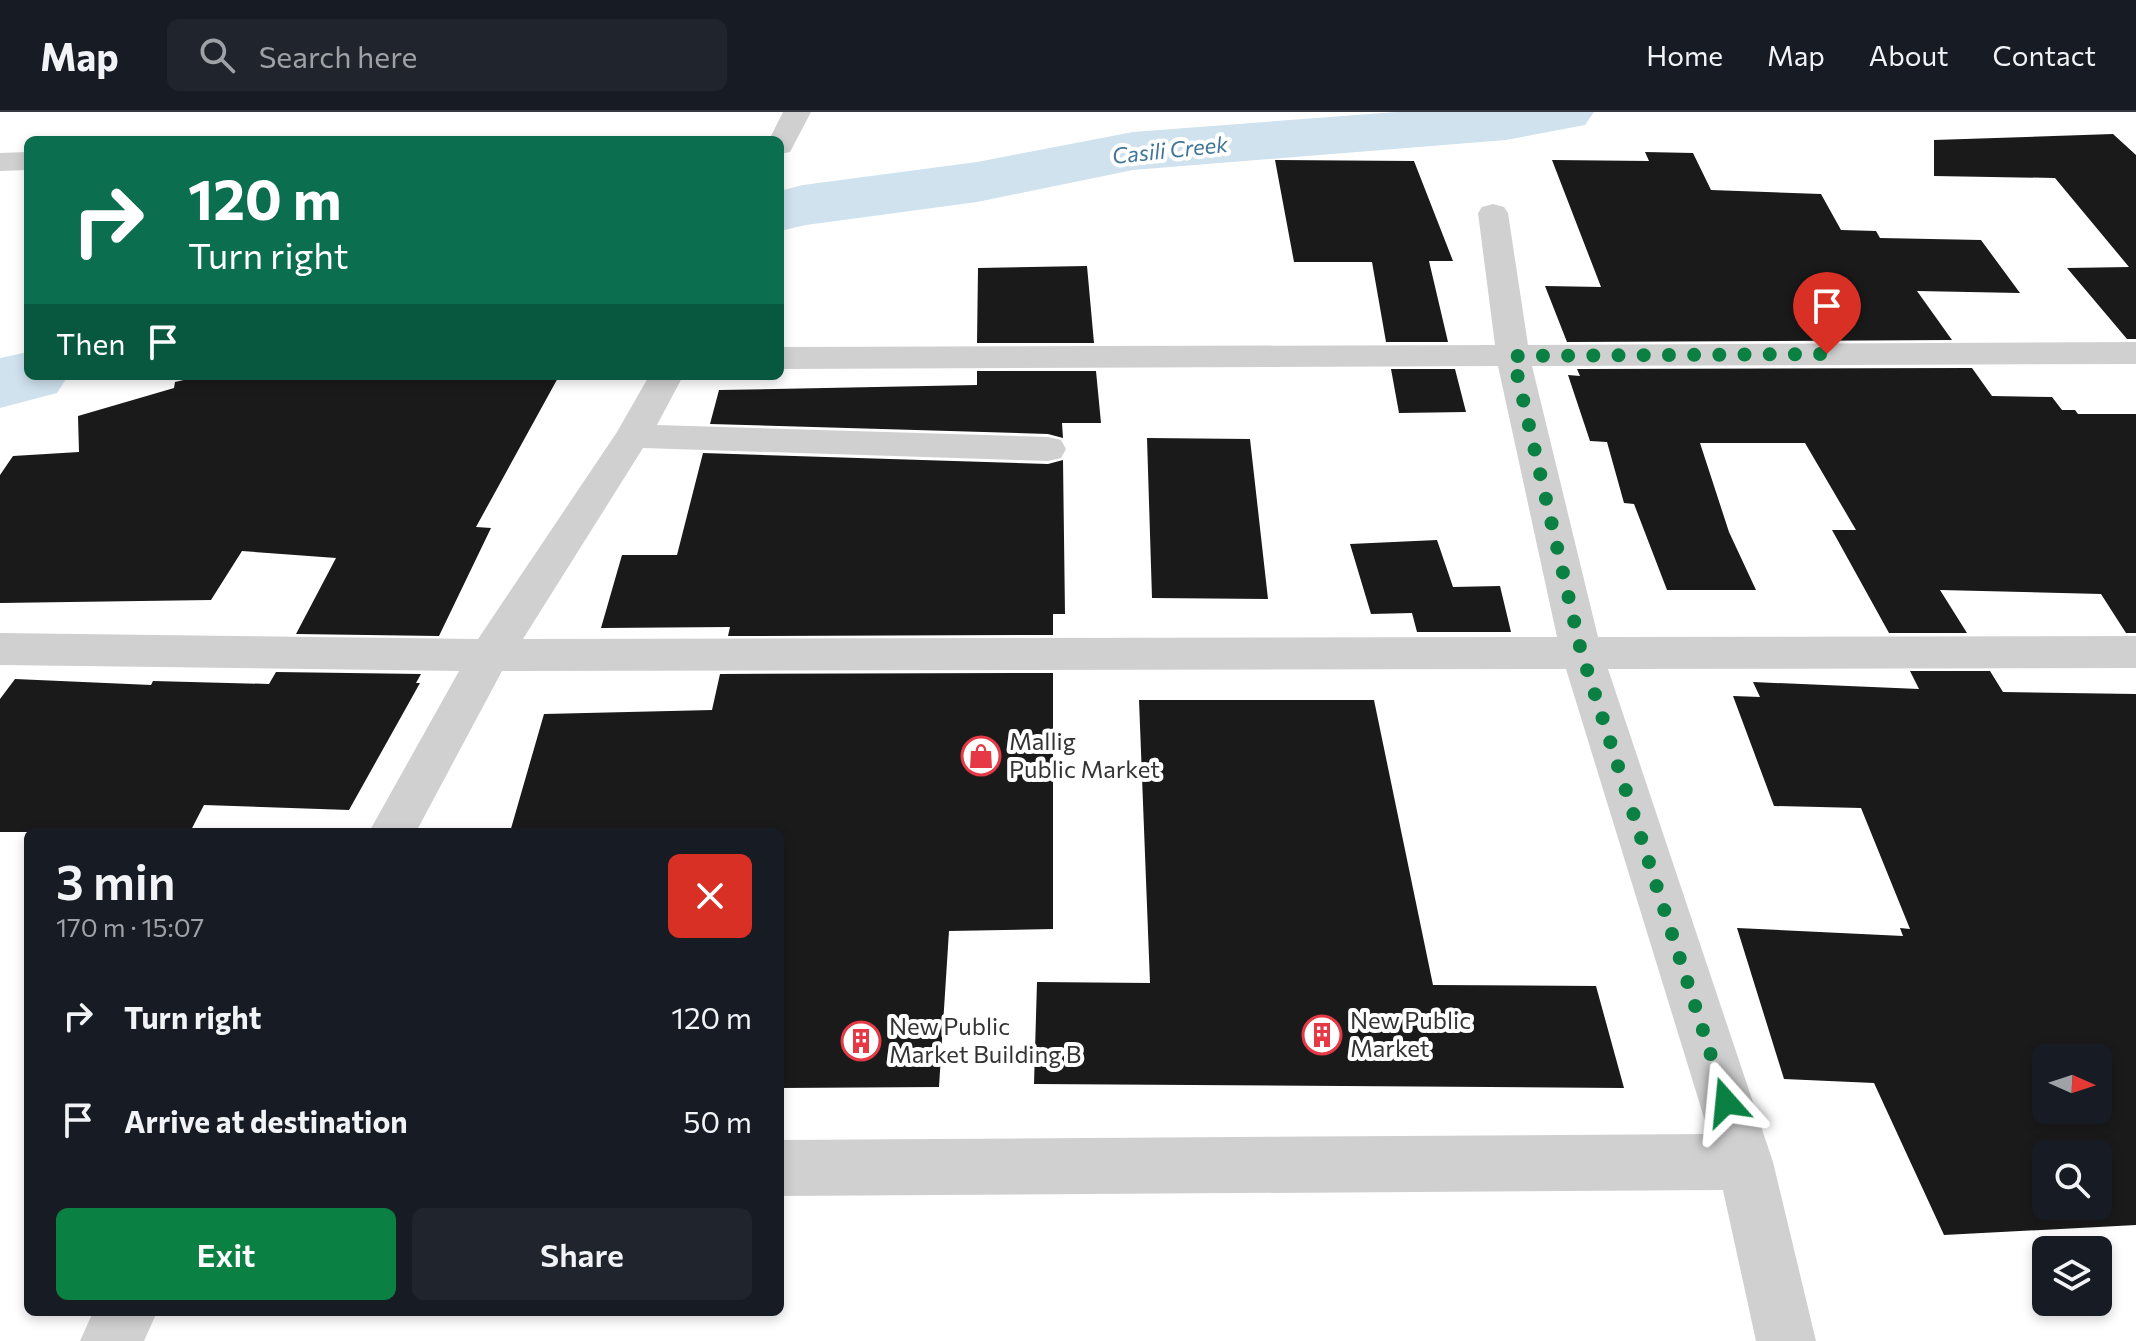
<!DOCTYPE html>
<html lang="en">
<head>
<meta charset="utf-8">
<style>
	body { margin:0; font-family:Commissioner,sans-serif; background:#20242c; color:#f1f3f6; height:100vh; display:flex; flex-direction:column; font-size:30px; white-space:nowrap }
	* { box-sizing:border-box; margin:0 }
	p { font-size:26px; color:#9ea1a6 }
	.icon { flex:none; width:44px; height:44px; fill:none; stroke:currentColor; stroke-width:2; stroke-linecap:round; stroke-linejoin:round }
	.map { position:relative; flex:1; overflow:hidden }
	.panel { position:absolute; left:24px; top:716px; width:760px; height:488px; display:flex; flex-direction:column; background:#171b24; border-radius:12px; box-shadow:0 4px 12px #0003 }
	.panel>* { flex:none }
	.guide { position:absolute; left:24px; top:24px; width:760px; height:244px; border-radius:12px; box-shadow:0 4px 12px #0003; background:#0b6e4f; color:#fff; overflow:hidden }
	.needle { width:52px; rotate:93deg }
	.tools { position:absolute; left:2032px; top:932px; display:grid; gap:16px }
	.tools a { display:grid; place-items:center; width:80px; height:80px; border-radius:12px; background:#171b24; box-shadow:0 4px 12px #0003; font-size:40px }
	.pin { position:absolute; display:grid; place-items:center; width:68px; height:68px; color:#fff; margin:-82px -34px; border-radius:50% 50% 50% 0; rotate:-45deg; box-shadow:0 0 8px #0007 }
	.pin .icon { rotate:45deg }
	.me { position:absolute; width:88px; margin:-44px; rotate:342deg; stroke-linejoin:round; filter:drop-shadow(0 0 6px #0008) }
	.turn { display:flex; align-items:center; gap:28px; height:168px; padding:0 32px; font-size:36px }
	.turn .icon { width:104px; height:104px; stroke-width:2.5 }
	.turn b { display:block; font-size:56px; line-height:68px }
	.then { display:flex; align-items:center; height:76px; padding:0 32px; background:#0003; gap:16px; font-size:30px }
	.round { display:grid; place-items:center; flex:none; width:84px; height:84px; border-radius:12px; background:#20242c }
	.headline { display:flex; align-items:center; justify-content:space-between; height:136px; padding:0 32px }
	h1 { font-size:48px; font-weight:600; line-height:60px }
	.primary-button { display:flex; gap:16px; margin-top:auto; padding:16px 32px }
	.primary-button a { flex:1; height:92px; border-radius:12px; background:#0b8043; color:#fff; font-size:32px; font-weight:600; line-height:92px; text-align:center }
	.primary-button a+a { background:#20242c; color:#f1f3f6 }
	ul { padding:0; list-style:none }
	li { display:flex; align-items:center; gap:24px; height:104px; padding:0 32px }
	li div { flex:1 }
	li b { display:block; font-size:30px }
	li em { font-style:normal }
	header { display:flex; align-items:center; gap:48px; box-sizing:border-box; height:112px; padding:0 40px; background:#171b24; border-bottom:2px solid #363941 }
	header strong { font-size:38px }
	nav { display:flex; gap:44px; margin-inline-start:auto; font-size:28px }
	.search { width:560px; height:72px; background:#20242c; display:flex; align-items:center; gap:20px; box-sizing:border-box; padding:0 28px; border-radius:12px; color:#9ea1a6; font-size:30px }
	.map>svg:first-child { display:block }
	.lines { fill:none; stroke-linecap:round; stroke-linejoin:round }
	.river { fill:#cfe2ee; fill-rule:evenodd }
	.building { fill:#1a1a1a; fill-rule:evenodd }
	.minor { fill:#d0d0d0; fill-rule:evenodd }
	.route { stroke:#0b8043; stroke-width:14; stroke-dasharray:0 25.2 }
	.labels { text-anchor:middle; stroke-width:8; stroke-linejoin:round; paint-order:stroke }
	.far-water-label { font-size:22px; font-style:italic; fill:#3f7597; stroke:#fff }
	.poi-label { font-size:24px; fill:#333; stroke:#fff; text-anchor:start }
</style>
</head>
<body>
<header>
<strong>Map</strong>
<div class="search"><svg class="icon" aria-label="search" viewBox="0 0 24 24"><circle cx="10" cy="10" r="6"/><path d="M15 15l6 6"/></svg>Search here</div>
<nav><a>Home</a><a>Map</a><a>About</a><a>Contact</a></nav>
</header>
<div class="map">
<svg width="2136" height="1229" viewBox="0 0 2136 1229">
	<rect width="100%" height="100%" fill="#fff"/>
	<g class="lines">
		<!-- river -->
		<path class="river" d="M 1396,0 L 1594,0 L 1585,13 L 1506,28 L 1133,58 L 977,90 L 806,113 L 780,119 L 780,79 L 803,73 L 977,50 L 1133,20 Z
			M 28,240 L 28,264 L 68,264 L 57,281 L 0,296 L 0,246 Z"/>
	</g>
	<!-- building -->
	<path class="building" d="M 2113,22 L 2136,43 L 2136,227 L 2127,227 L 2067,156 L 2129,155 L 2055,66 L 1934,64 L 1934,28 Z
		M 1645,40 L 1693,41 L 1711,78 L 1821,82 L 1841,118 L 1876,119 L 1880,126 L 1981,128 L 2020,181 L 1917,179 L 1952,228 L 1567,230 L 1545,174 L 1601,175 L 1552,48 L 1649,49 Z
		M 1275,48 L 1414,49 L 1453,149 L 1429,149 L 1448,230 L 1386,230 L 1372,150 L 1294,150 Z
		M 1087,154 L 1094,231 L 977,231 L 978,156 Z
		M 1972,256 L 1992,284 L 2052,285 L 2062,298 L 2075,298 L 2078,302 L 2136,302 L 2136,521 L 2126,521 L 2101,482 L 1940,478 L 1967,521 L 1889,521 L 1832,418 L 1856,418 L 1805,331 L 1700,331 L 1729,420 L 1756,478 L 1667,478 L 1634,392 L 1624,391 L 1607,330 L 1590,329 L 1568,263 L 1580,264 L 1577,257 Z
		M 1391,257 L 1455,257 L 1466,300 L 1399,301 Z
		M 977,259 L 1096,259 L 1101,311 L 1062,311 L 1063,326 L 1048,322 L 710,312 L 719,278 L 977,273 Z
		M 201,264 L 559,264 L 476,415 L 491,416 L 439,524 L 296,522 L 336,446 L 242,439 L 211,488 L 0,491 L 0,363 L 13,344 L 79,340 L 78,304 L 174,276 L 175,270 Z
		M 1147,326 L 1250,327 L 1268,487 L 1152,486 Z
		M 703,341 L 1048,352 L 1063,348 L 1065,502 L 1053,502 L 1053,523 L 728,524 L 730,515 L 601,516 L 622,443 L 677,443 Z
		M 1437,428 L 1453,475 L 1500,474 L 1511,520 L 1417,520 L 1412,501 L 1371,502 L 1350,432 Z
		M 1910,559 L 1990,559 L 2003,580 L 2136,582 L 2136,1113 L 1944,1123 L 1874,971 L 1784,967 L 1737,816 L 1903,824 L 1900,816 L 1910,817 L 1861,696 L 1774,694 L 1733,584 L 1760,585 L 1753,570 L 1919,577 ZM 2046,946 L 2098,946 L 2098,998 L 2046,998 ZM 2046,1042 L 2098,1042 L 2098,1094 L 2046,1094 Z
		M 276,560 L 421,562 L 416,571 L 420,571 L 349,698 L 204,693 L 190,720 L 0,720 L 0,587 L 15,567 L 151,573 L 153,569 L 269,572 Z
		M 1053,561 L 1053,817 L 949,819 L 939,975 L 780,976 L 780,720 L 510,720 L 544,602 L 712,598 L 720,562 Z
		M 1139,588 L 1374,588 L 1433,873 L 1596,874 L 1624,976 L 1034,972 L 1037,870 L 1150,871 Z"/>
	<g class="lines">
		<!-- minor -->
		<path class="minor" d="M 783,0 L 811,0 L 790,40 L 780,42 L 780,28 L 769,28 Z
			M 28,40 L 28,58 L 0,59 L 0,41 Z
			M 1493,92 L 1504,95 L 1508,101 L 1528,233 L 2136,230 L 2136,252 L 1532,254 L 1598,525 L 2136,524 L 2136,556 L 1608,557 L 1773,1050 L 1816,1229 L 1756,1229 L 1723,1078 L 780,1084 L 780,1028 L 1709,1022 L 1566,557 L 502,559 L 416,720 L 369,720 L 459,559 L 0,553 L 0,521 L 478,527 L 617,320 L 649,264 L 683,264 L 657,313 L 1048,325 L 1061,328 L 1066,337 L 1061,346 L 1048,349 L 643,336 L 523,527 L 1557,525 L 1498,254 L 780,257 L 780,235 L 1495,233 L 1478,101 L 1482,95 Z
			M 93,1200 L 157,1200 L 144,1229 L 80,1229 Z"/>
	</g>
	<g class="lines">
		<!-- route -->
		<path class="route" d="M 1726,990 L 1581,539 L 1513,244 L 1827,242"/>
	</g>
	<!-- icons -->
	<defs>
		<symbol id="shop-ring" viewBox="-11 -11 22 22"><circle r="9.5" fill="#fff" stroke="#e63946" stroke-width="1.5"/><path d="M-5-2.5h2.3a2.7 3.5 0 0 1 5.4 0H5L5.5 6h-11ZM-1.5-2.5h3a1.5 2.3 0 0 0-3 0Z" fill="#e63946"/></symbol>
		<symbol id="building-ring" viewBox="-11 -11 22 22"><circle r="9.5" fill="#fff" stroke="#e63946" stroke-width="1.5"/><path d="M-4-6H4V6H1V3H-1V6H-4ZM-2.5-4.3h1.7v1.8h-1.7ZM.8-4.3h1.7v1.8H.8ZM-2.5-1h1.7V.8h-1.7ZM.8-1h1.7V.8H.8Z" fill="#e63946"/></symbol>
	</defs>
	<g fill-rule="evenodd">
		<use href="#shop-ring" x="959" y="622" width="44" height="44"/>
		<use href="#building-ring" x="1300" y="901" width="44" height="44"/>
		<use href="#building-ring" x="839" y="907" width="44" height="44"/>
	</g>
	<g class="labels">
		<!-- far-water labels -->
		<g class="far-water-label">
			<text transform="translate(1170 38) rotate(-6)" y="8">Casili Creek</text>
		</g>
		<!-- poi labels -->
		<g class="poi-label">
			<text x="1009" y="638">Mallig<tspan x="1009" dy="28">Public Market</tspan></text>
			<text x="1350" y="917">New Public<tspan x="1350" dy="28">Market</tspan></text>
			<text x="889" y="923">New Public<tspan x="889" dy="28">Market Building B</tspan></text>
		</g>
	</g>
</svg>
<div class="tools">
<a><svg class="needle" viewBox="-14 -14 28 28"><path d="M0-13l5 13h-10z" fill="#e53935"/><path d="M0 13l5-13h-10z" fill="#9ea1a6"/></svg></a>
<a><svg class="icon" aria-label="search" viewBox="0 0 24 24"><circle cx="10" cy="10" r="6"/><path d="M15 15l6 6"/></svg></a>
<a><svg class="icon" aria-label="layers" viewBox="0 0 24 24"><path d="M12 4l9 5-9 5-9-5zM3 14l9 5 9-5"/></svg></a>
</div>
<div class="pin" style="left:1827px;top:242px;background:#d93025"><svg class="icon" aria-label="arrive" viewBox="0 0 24 24"><path d="M6 21V4h12l-3 4 3 4H6"/></svg></div>
<svg class="me" style="left:1726px;top:990px" viewBox="-20 -20 40 40"><path d="M0-17L14 15 0 8-14 15z" fill="#0b8043" stroke="#fff" stroke-width="4"/></svg>
<div class="guide">
<div class="turn"><svg class="icon" aria-label="right" viewBox="0 0 24 24"><path d="M7 20v-9h11M14 6l5 5-5 5"/></svg><div><b>120 m</b>Turn right</div></div>
<div class="then">Then<svg class="icon" aria-label="arrive" viewBox="0 0 24 24"><path d="M6 21V4h12l-3 4 3 4H6"/></svg></div>
</div>
<section class="panel">
<div class="headline"><div><h1>3 min</h1><p>170 m · 15:07</p></div><a class="round" style="background:#d93025;color:#fff"><svg class="icon" aria-label="close" viewBox="0 0 24 24"><path d="M6 6l12 12M18 6L6 18"/></svg></a></div>
<ul>
<li><svg class="icon" aria-label="right" viewBox="0 0 24 24"><path d="M7 20v-9h11M14 6l5 5-5 5"/></svg><div><b>Turn right</b></div><em>120 m</em></li>
<li><svg class="icon" aria-label="arrive" viewBox="0 0 24 24"><path d="M6 21V4h12l-3 4 3 4H6"/></svg><div><b>Arrive at destination</b></div><em>50 m</em></li>
</ul>
<div class="primary-button"><a>Exit</a><a>Share</a></div>
</section>
</div>
</body>
</html>
